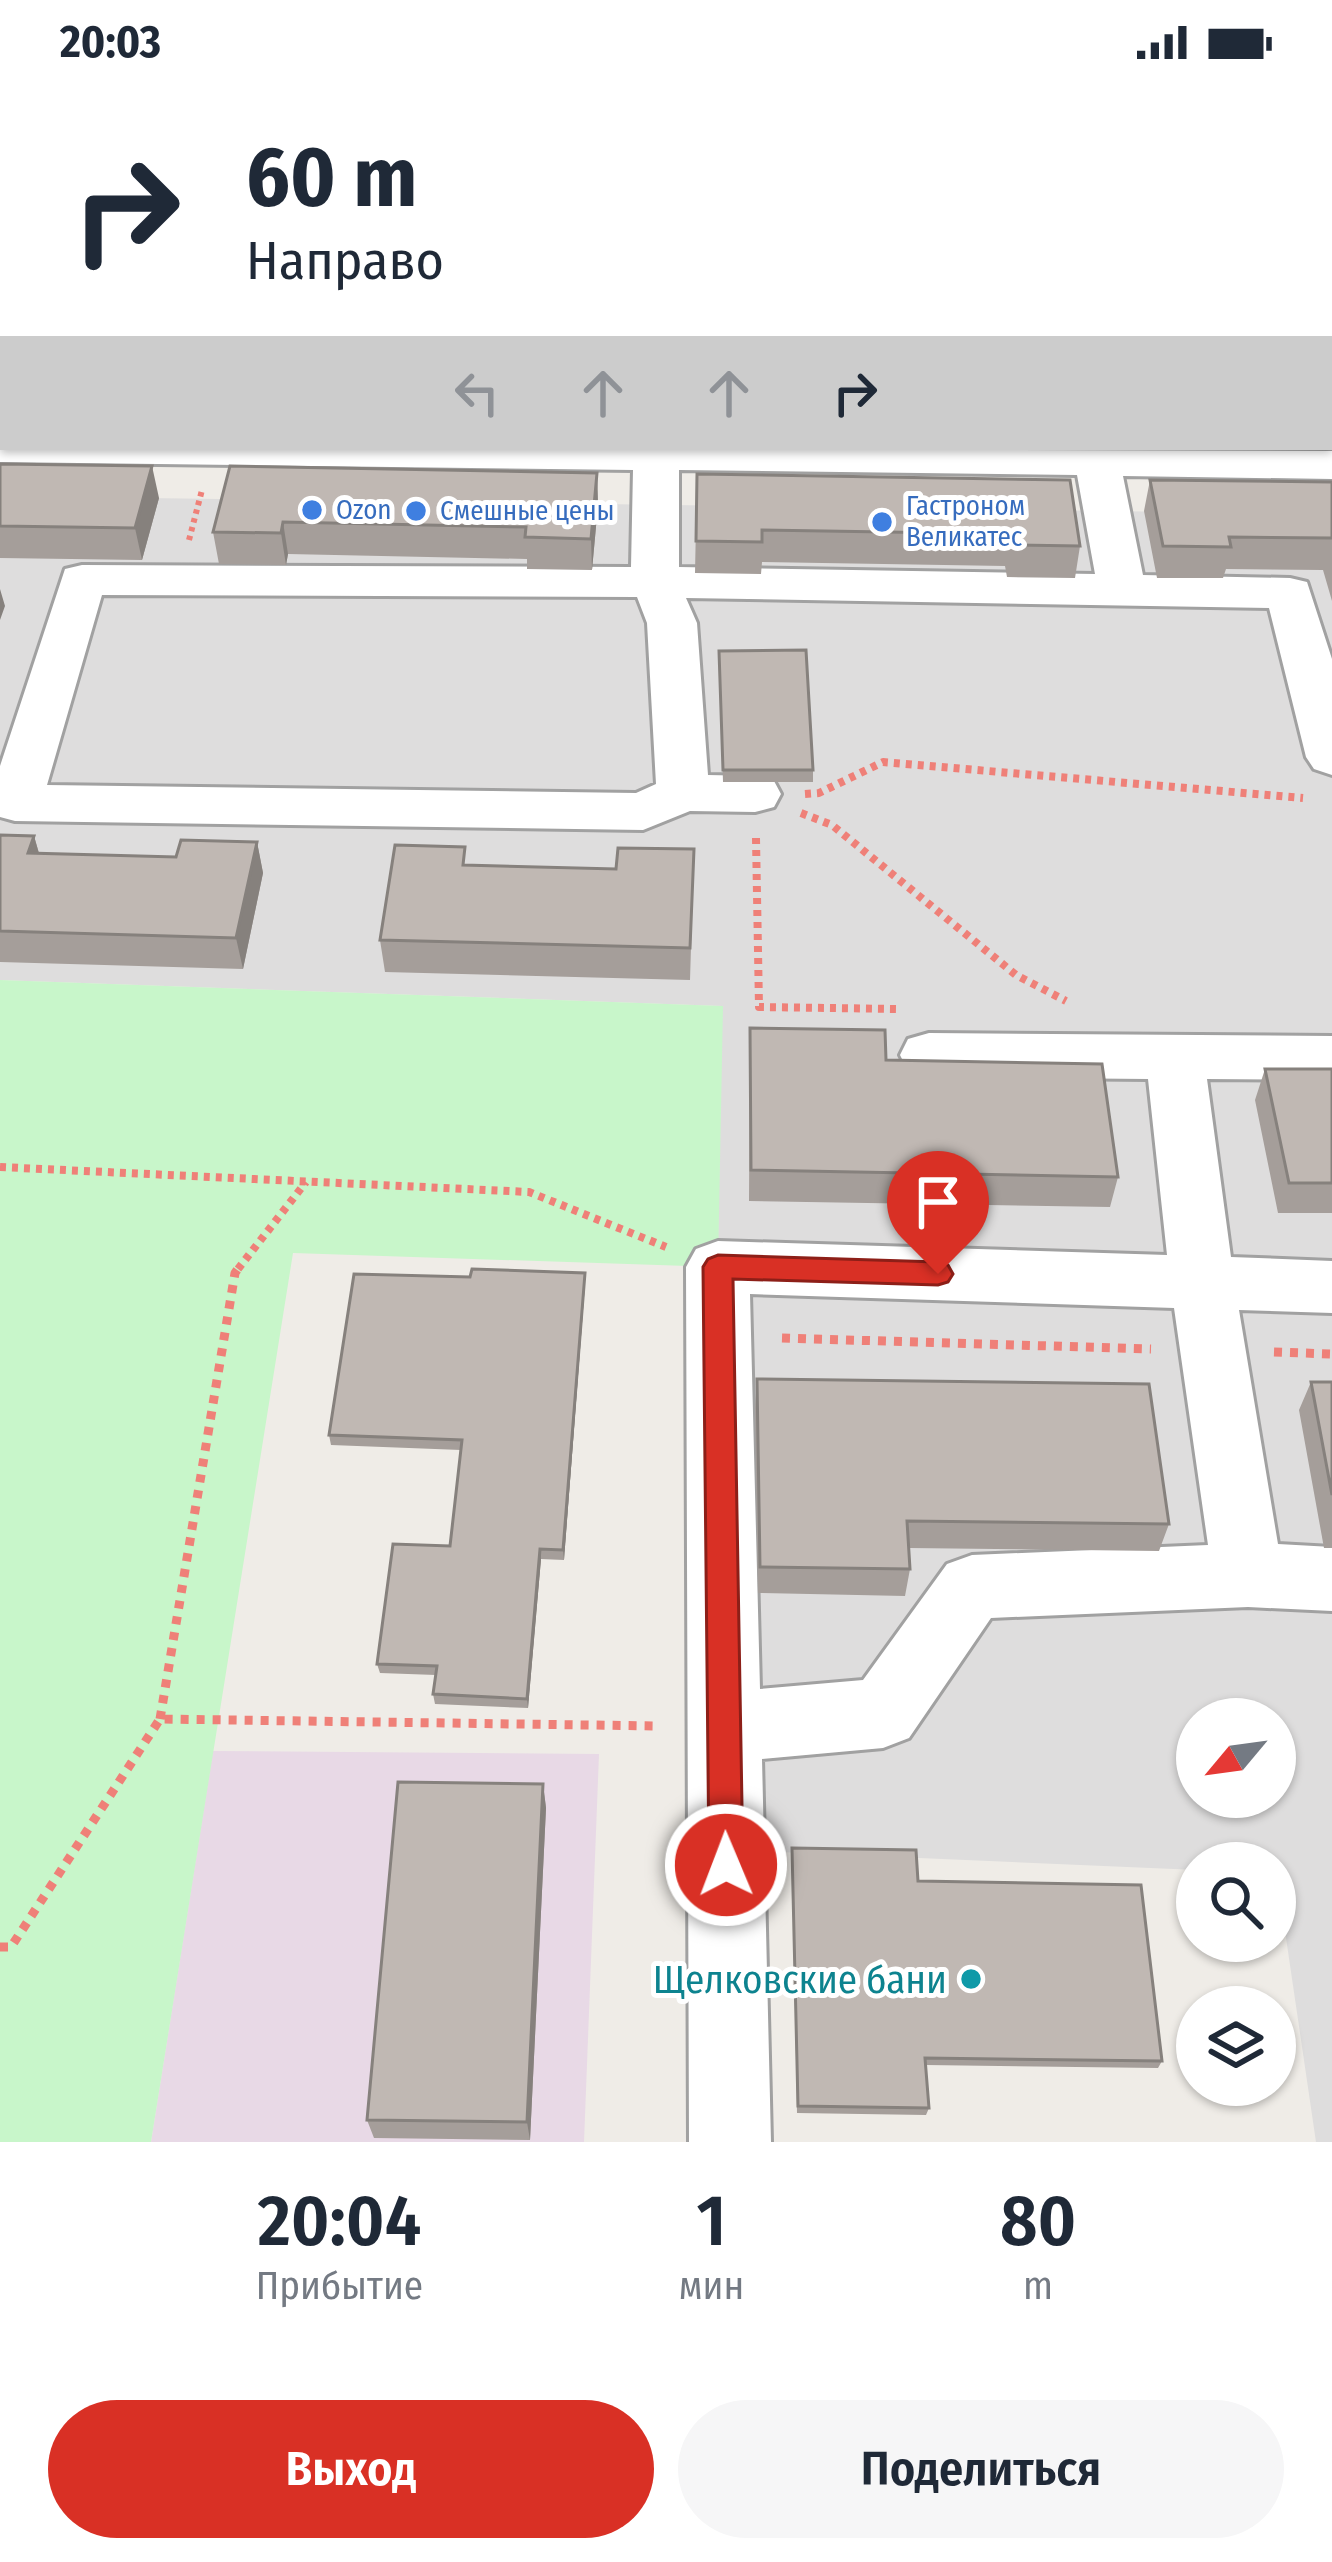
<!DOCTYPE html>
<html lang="ru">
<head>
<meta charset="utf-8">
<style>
	body { margin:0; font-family:"Fira Sans Condensed",sans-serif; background:#f6f6f7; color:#1f2937; height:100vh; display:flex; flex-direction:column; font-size:45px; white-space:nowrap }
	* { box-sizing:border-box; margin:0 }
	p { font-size:39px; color:#747a83 }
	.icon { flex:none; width:66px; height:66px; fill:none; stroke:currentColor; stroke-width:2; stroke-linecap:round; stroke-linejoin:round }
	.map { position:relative; height:2058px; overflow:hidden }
	.sheet { display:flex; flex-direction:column; background:#fff; flex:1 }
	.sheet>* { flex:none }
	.banner { position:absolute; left:0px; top:0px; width:1332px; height:366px; box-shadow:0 3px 9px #0004; background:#fff; color:#1f2937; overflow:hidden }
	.needle { width:78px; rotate:241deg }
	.buttons { position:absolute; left:1176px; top:1614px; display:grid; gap:24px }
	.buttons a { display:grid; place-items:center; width:120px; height:120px; border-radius:50%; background:#fff; box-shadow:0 3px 9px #0004; font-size:60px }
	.pin { position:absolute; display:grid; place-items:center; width:102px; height:102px; color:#fff; margin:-123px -51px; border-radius:50% 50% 50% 0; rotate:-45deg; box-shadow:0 0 12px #0007 }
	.pin .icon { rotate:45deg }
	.me { position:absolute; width:132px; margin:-66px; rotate:359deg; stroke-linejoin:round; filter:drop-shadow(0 0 9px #0008) }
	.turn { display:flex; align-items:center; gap:42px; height:252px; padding:0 48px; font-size:54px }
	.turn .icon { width:156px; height:156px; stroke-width:2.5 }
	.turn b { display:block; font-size:84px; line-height:102px }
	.lanes { display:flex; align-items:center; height:114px; padding:0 48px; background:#0003; justify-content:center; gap:60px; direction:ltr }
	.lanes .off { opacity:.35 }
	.eta { display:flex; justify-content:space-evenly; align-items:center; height:204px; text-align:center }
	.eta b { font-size:72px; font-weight:600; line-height:84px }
	.cta { display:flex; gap:24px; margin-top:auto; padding:24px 48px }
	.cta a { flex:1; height:138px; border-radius:72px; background:#d93025; color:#fff; font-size:48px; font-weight:600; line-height:138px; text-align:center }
	.cta a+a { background:#f6f6f7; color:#1f2937 }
	.status { display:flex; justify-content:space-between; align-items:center; height:84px; padding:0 60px; background:#fff; direction:ltr }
	.status svg { height:33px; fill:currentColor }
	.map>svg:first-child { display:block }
	.residential { fill:#dedddd; fill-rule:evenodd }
	.industrial { fill:#e8d9e6 }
	.park { fill:#c8f6ca }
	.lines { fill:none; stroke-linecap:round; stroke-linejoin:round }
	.minor-casing { stroke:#a1a1a1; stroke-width:6 }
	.path-far2 { stroke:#ef8078; stroke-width:6; stroke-dasharray:4.5 4.5; stroke-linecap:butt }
	.path-far1 { stroke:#ef8078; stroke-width:8; stroke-dasharray:6 6; stroke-linecap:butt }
	.path { stroke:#ef8078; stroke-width:9; stroke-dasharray:8 8; stroke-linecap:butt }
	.minor { fill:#fff; fill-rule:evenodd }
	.wall { fill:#a59e9a }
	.shaded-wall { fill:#86817d }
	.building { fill:#c0b8b3; stroke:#86817d; stroke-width:3 }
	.route { fill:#d93025; stroke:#8d1f18; stroke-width:3 }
	.shop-dot { fill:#3f7fe0; stroke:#fff; stroke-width:4.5 }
	.culture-dot { fill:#0f9aa8; stroke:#fff; stroke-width:4.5 }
	.labels { text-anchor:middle; stroke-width:10; stroke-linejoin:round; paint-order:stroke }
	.far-shop-label { font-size:27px; fill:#366cbe; stroke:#fff; text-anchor:start }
	.near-culture-label { font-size:39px; fill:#0d838f; stroke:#fff; text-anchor:end }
</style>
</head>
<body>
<div class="status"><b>20:03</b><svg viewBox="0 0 49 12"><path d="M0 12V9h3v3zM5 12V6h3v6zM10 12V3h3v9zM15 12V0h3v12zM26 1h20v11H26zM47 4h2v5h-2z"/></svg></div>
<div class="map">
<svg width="1332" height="2058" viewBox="0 0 1332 2058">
	<rect width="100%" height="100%" fill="#efece7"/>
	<!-- residential -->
	<path class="residential" d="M 0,0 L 1310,0 L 3,3 L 3,189 Z
		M 0,412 L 1332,430 L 1332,1180 L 718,1159 L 722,922 L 0,896 Z
		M 733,1208 L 1332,1228 L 1332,2058 L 1316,2058 L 1275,1779 L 1197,1779 L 1197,1786 L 736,1766 ZM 1197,1635 L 1275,1635 L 1275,1713 L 1197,1713 Z"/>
	<!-- industrial -->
	<path class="industrial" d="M 213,1667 L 599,1670 L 584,2058 L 151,2058 Z"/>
	<!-- park -->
	<path class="park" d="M 0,896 L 723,922 L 718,1183 L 293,1169 L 151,2058 L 0,2058 Z"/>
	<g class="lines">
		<defs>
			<path id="minor" d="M 304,0 L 342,0 L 303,3 Z
				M 795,0 L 833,0 L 794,3 Z
				M 1152,0 L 1190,0 L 1191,3 L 1153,3 Z
				M 0,218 L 3,219 L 3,245 L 0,244 Z
				M 1329,234 L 1332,234 L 1332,260 L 1329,260 Z
				M 0,350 L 3,363 L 1332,367 L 1332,395 L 1123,392 L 1143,491 L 1290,494 L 1307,498 L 1332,575 L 1332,691 L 1314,685 L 1306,673 L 1269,524 L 686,514 L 697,539 L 708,691 L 755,692 L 774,697 L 781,710 L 774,723 L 755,728 L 690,727 L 643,746 L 15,737 L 0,733 L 0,682 L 65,485 L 82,481 L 631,483 L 633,386 L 0,378 ZM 679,386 L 1077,391 L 1095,490 L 679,483 ZM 102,511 L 637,513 L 647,539 L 656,700 L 636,709 L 47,701 Z
				M 929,949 L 1332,952 L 1332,996 L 1207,995 L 1231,1173 L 1332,1177 L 1332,1229 L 1239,1226 L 1278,1460 L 1332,1463 L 1332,1527 L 1248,1523 L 991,1534 L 909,1654 L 883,1664 L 762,1675 L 771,2058 L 689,2058 L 686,1183 L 696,1165 L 718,1157 L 1167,1171 L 1148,995 L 929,993 L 908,987 L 900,971 L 908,955 ZM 750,1210 L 1174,1224 L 1208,1461 L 972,1471 L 947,1480 L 863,1596 L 760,1605 Z"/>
		</defs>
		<!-- minor casing -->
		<use href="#minor" class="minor-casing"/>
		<!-- path-far2 -->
		<path class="path-far2" d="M 1094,0 L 1099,3
			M 189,456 L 202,406"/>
		<!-- path-far1 -->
		<path class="path-far1" d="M 805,710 L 819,709 L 883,678 L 1303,714
			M 801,729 L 832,741 L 1016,891 L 1066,917
			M 756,754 L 759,923 L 898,925
			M 0,1083 L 529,1108 L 666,1163
			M 238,1185 L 306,1098"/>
		<!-- path -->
		<path class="path" d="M 782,1254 L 1151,1265
			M 1274,1268 L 1332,1270
			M 160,1635 L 235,1189 L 240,1182
			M 0,1863 L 11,1863 L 160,1635 L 660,1642"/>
		<!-- minor -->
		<use href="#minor" class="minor"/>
	</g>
	<!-- wall -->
	<path class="wall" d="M 1187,0 L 1285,0 L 1286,3 L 1188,3 Z
		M 1329,66 L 1332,66 L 1332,208 L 1329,208 Z
		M 0,102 L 3,103 L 3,177 L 0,177 Z
		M 0,380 L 159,414 L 142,476 L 0,474 Z
		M 597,389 L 598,421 L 592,486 L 527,485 L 527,475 L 288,470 L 286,481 L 219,480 L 213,448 Z
		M 697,390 L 1080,462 L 1075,494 L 1007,493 L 1005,482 L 762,478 L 761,490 L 695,489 Z
		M 1150,396 L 1332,398 L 1332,517 L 1323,486 L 1226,485 L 1223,494 L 1157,494 L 1144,427 Z
		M 719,567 L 813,686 L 813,698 L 723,698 Z
		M 0,751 L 34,752 L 39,769 L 176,773 L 257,758 L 263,789 L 243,885 L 0,878 Z
		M 694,765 L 690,896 L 385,888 L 380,856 L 467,781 L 616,785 Z
		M 750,944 L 886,976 L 1118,1093 L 1110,1123 L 749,1117 Z
		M 1265,985 L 1332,985 L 1332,1129 L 1278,1129 L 1255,1016 Z
		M 585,1200 L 564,1476 L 541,1475 L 528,1624 L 435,1620 L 433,1610 L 436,1591 L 380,1589 L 377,1580 L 450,1462 L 461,1366 L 331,1361 L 329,1351 Z
		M 757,1295 L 1169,1440 L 1159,1467 L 909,1464 L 910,1485 L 905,1512 L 758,1509 L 755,1324 Z
		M 1311,1298 L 1332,1298 L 1332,1464 L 1324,1464 L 1299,1326 Z
		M 543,1700 L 546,1724 L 530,2056 L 374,2054 L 367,2036 Z
		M 792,1764 L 918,1797 L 1162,1977 L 1158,1984 L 926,1981 L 929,2024 L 926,2031 L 797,2029 Z"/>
	<!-- shaded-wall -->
	<path class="shaded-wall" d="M 152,382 L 159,414 L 142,476 L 135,444 Z
		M 597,389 L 598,421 L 592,486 L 591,455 Z
		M 283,438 L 288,470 L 286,481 L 281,449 Z
		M 0,505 L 5,522 L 0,536 Z
		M 34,752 L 43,784 L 28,769 Z
		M 257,758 L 263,789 L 243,885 L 236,854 Z
		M 585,1189 L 585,1200 L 564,1476 L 563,1466 Z
		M 540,1465 L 541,1475 L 528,1624 L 527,1615 Z
		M 543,1700 L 546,1724 L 530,2056 L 527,2038 Z"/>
	<!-- building -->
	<path class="building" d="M 350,0 L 419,0 L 418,3 L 349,3 Z
		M 850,0 L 939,0 L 939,3 L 850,3 Z
		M 1204,0 L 1285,0 L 1286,3 L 1205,3 Z
		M 1329,66 L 1332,66 L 1332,169 L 1329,169 Z
		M 0,102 L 3,103 L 3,139 L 0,139 Z
		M 0,380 L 152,382 L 135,444 L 0,442 Z
		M 230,382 L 597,389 L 591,455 L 525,453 L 526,443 L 283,438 L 281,449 L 213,448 Z
		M 697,390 L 1070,396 L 1080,462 L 1011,461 L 1010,450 L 762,446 L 762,458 L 696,457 Z
		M 1150,396 L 1332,398 L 1332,454 L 1229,453 L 1231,463 L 1163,462 Z
		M 806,566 L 813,686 L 723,686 L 719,567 Z
		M 0,751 L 34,752 L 28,769 L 176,773 L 181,756 L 257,758 L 236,854 L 0,847 Z
		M 395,761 L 465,763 L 463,781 L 616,785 L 618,764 L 694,765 L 690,864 L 380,856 Z
		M 750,944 L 885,946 L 886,976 L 1102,980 L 1118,1093 L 751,1086 Z
		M 1265,985 L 1332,985 L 1332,1099 L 1289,1099 Z
		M 472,1185 L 585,1189 L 563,1466 L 540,1465 L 527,1615 L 433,1610 L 437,1582 L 377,1580 L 393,1460 L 450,1462 L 462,1356 L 329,1351 L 354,1190 L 470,1193 Z
		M 757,1295 L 1149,1300 L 1169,1440 L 907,1437 L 910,1485 L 760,1483 Z
		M 1311,1298 L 1332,1298 L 1332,1411 Z
		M 398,1698 L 543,1700 L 527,2038 L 367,2036 Z
		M 792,1764 L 916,1766 L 918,1797 L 1141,1801 L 1162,1977 L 925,1974 L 929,2024 L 798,2022 Z"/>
	<!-- route -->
	<path class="route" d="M 718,1171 L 938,1178 L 948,1181 L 953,1190 L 948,1198 L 938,1201 L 733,1195 L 743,1781 L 738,1794 L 726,1799 L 714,1794 L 709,1781 L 703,1183 L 708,1175 Z"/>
	<!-- markers -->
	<g class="shop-dot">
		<circle cx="312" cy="426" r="12"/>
		<circle cx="416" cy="427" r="12"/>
		<circle cx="882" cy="438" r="12"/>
	</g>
	<circle class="culture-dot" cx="971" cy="1895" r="12"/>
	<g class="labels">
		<!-- far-shop labels -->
		<g class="far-shop-label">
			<text x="906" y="431">Гастроном<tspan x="906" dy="31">Великатес</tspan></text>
			<text x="336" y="435">Ozon</text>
			<text x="440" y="436">Смешные цены</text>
		</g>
		<!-- near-culture labels -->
		<g class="near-culture-label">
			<text x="947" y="1909">Щелковские бани</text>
		</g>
	</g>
</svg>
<div class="buttons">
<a><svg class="needle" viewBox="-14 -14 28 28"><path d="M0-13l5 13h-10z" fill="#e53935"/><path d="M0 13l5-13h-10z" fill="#747a83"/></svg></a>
<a><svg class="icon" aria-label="search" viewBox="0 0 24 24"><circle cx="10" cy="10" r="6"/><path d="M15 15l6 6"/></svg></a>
<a><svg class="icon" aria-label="layers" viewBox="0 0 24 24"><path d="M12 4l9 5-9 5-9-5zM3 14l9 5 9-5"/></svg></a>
</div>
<div class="pin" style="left:938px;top:1190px;background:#d93025"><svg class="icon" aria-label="arrive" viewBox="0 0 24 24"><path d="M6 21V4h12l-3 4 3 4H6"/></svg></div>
<svg class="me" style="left:726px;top:1781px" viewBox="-20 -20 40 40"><circle r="17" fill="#d93025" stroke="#fff" stroke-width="3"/><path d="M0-11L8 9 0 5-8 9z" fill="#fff"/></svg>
<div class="banner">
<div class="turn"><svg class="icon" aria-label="right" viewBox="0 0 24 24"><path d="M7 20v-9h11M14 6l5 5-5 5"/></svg><div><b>60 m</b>Направо</div></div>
<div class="lanes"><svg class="icon off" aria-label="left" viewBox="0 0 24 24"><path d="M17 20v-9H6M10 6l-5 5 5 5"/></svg><svg class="icon off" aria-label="ahead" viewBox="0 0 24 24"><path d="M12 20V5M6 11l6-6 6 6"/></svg><svg class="icon off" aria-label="ahead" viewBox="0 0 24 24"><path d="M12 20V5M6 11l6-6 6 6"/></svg><svg class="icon" aria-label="right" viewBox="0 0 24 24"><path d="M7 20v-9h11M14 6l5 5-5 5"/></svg></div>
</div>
</div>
<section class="sheet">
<div class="eta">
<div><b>20:04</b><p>Прибытие</p></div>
<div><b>1</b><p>мин</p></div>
<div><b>80</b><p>m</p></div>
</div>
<div class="cta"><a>Выход</a><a>Поделиться</a></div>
</section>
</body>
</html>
